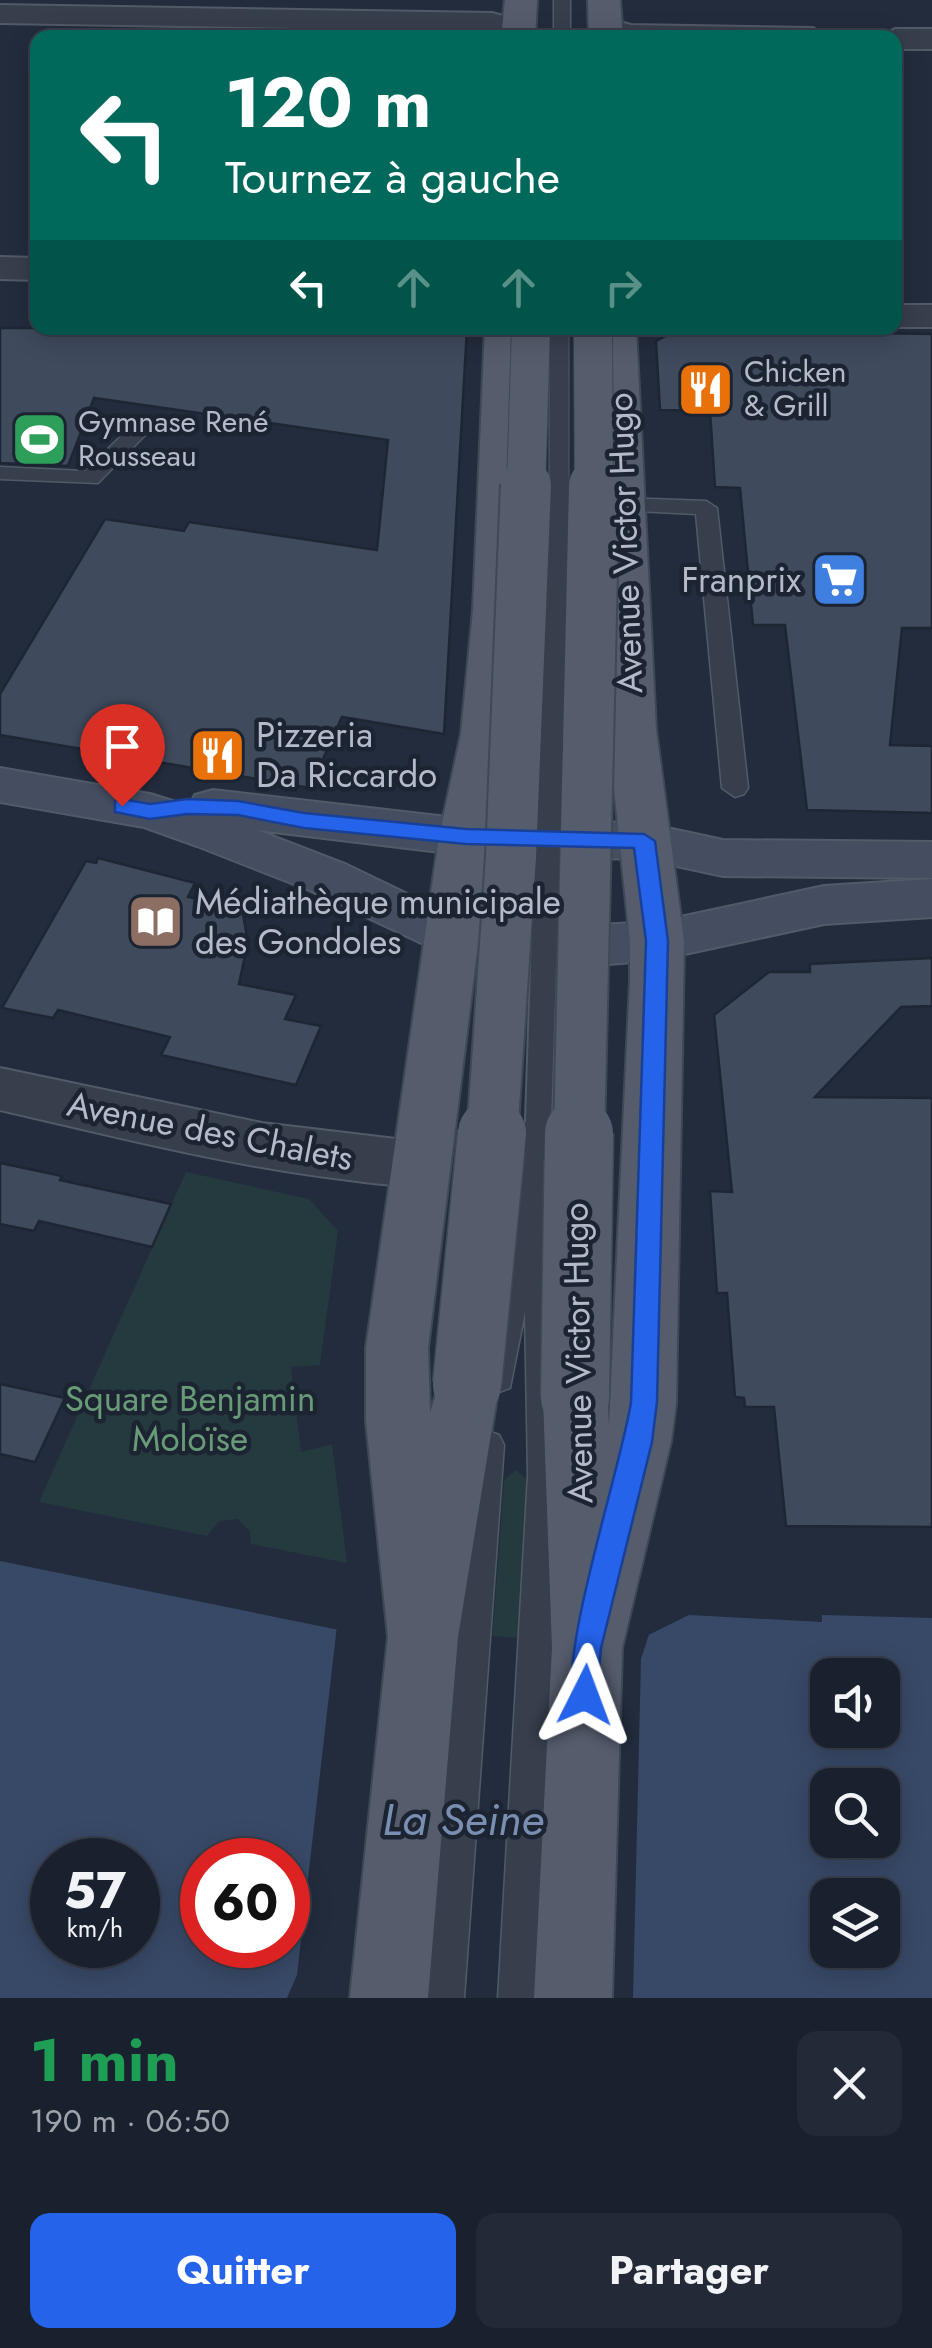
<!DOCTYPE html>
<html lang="fr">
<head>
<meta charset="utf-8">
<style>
	body { margin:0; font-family:Jost,sans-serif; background:#232936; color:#f1f3f6; height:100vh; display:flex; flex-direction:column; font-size:38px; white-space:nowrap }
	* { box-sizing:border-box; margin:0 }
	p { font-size:32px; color:#9fa3aa }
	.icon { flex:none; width:55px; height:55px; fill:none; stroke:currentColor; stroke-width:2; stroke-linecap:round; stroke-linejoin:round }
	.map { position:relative; height:1998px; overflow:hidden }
	.details { display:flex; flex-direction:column; background:#1a212e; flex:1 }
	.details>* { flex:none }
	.top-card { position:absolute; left:30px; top:30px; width:872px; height:305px; border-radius:20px; box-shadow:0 5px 25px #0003,0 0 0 2px #383e4a; background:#00695c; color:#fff; overflow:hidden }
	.buttons { position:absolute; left:810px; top:1658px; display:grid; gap:20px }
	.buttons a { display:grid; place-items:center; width:90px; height:90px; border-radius:20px; background:#1a212e; box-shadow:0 5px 25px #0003,0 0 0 2px #383e4a; font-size:50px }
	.speed { position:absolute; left:30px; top:1838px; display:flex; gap:20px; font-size:50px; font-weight:700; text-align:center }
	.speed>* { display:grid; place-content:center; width:130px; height:130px; border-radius:50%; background:#1a212e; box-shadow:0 5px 25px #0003,0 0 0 2px #383e4a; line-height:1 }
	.speed small { font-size:25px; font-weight:400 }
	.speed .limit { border:15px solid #d22; background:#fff; color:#111 }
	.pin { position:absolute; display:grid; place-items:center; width:85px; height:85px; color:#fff; margin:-102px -42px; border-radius:50% 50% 50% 0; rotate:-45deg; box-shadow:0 0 10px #0007 }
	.pin .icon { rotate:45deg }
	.me { position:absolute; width:110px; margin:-55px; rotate:3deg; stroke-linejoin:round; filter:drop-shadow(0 0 8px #0008) }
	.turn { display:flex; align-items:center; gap:35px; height:210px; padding:0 30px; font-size:45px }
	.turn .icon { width:130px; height:130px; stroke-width:2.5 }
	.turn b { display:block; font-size:70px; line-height:85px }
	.lanes { display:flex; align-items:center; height:95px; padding:0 30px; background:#0003; justify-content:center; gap:50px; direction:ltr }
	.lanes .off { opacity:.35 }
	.round { display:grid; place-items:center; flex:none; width:105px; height:105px; border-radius:20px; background:#232936 }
	.head { display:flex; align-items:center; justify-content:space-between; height:170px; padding:0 30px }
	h1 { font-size:60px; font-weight:700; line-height:75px; color:#1e9e55 }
	.action { display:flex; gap:20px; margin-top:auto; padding:20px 30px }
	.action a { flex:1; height:115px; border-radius:20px; background:#2563eb; color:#fff; font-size:40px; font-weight:700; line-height:115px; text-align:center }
	.action a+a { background:#232936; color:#f1f3f6 }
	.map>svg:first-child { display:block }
	.green { fill:#253a3e }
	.water { fill:#384967; fill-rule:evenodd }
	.pier { fill:#232c3d }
	.building { fill:#3f4a5d; stroke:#1e2634; stroke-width:2.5 }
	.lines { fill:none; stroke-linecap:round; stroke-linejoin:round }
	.lane-casing { stroke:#525a68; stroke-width:3 }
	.street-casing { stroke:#525a68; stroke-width:4 }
	.secondary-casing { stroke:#525a68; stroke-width:4 }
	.primary-casing { stroke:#404856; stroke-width:4 }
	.lane { fill:#373f4d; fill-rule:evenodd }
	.street { fill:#373f4d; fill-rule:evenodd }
	.secondary { fill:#454d60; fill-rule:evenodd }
	.primary { fill:#555d6d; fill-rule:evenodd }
	.lane-bridge-far2-casing { stroke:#525a68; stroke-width:21; stroke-linecap:butt }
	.lane-bridge-far1-casing { stroke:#525a68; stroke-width:29; stroke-linecap:butt }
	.lane-bridge-casing { stroke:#525a68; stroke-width:38; stroke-linecap:butt }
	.primary-bridge-far2-casing { stroke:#404856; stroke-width:40; stroke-linecap:butt }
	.primary-bridge-far1-casing { stroke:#404856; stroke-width:54; stroke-linecap:butt }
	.primary-bridge-casing { stroke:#404856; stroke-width:71; stroke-linecap:butt }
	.lane-bridge-far2 { stroke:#373f4d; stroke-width:19 }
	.lane-bridge-far1 { stroke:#373f4d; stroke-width:25 }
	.lane-bridge { stroke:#373f4d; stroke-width:34 }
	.primary-bridge-far2 { stroke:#555d6d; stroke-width:38 }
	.primary-bridge-far1 { stroke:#555d6d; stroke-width:50 }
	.primary-bridge { stroke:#555d6d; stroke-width:68 }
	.route { fill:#2563eb; stroke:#184099; stroke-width:2.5 }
	.labels { text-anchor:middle; stroke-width:9; stroke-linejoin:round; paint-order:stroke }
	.far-poi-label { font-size:30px; fill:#b3bac9; stroke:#1c2432; text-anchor:start }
	.street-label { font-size:35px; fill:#b3bac9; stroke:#1c2432 }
	.poi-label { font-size:35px; fill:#b3bac9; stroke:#1c2432; text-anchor:start }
	.park-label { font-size:35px; fill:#699a78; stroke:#1c2432 }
	.near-water-label { font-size:45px; font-style:italic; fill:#7a8eb1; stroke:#1c2432 }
</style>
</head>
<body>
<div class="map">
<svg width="932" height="1998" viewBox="0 0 932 1998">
	<rect width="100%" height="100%" fill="#232c3d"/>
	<!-- green -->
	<path class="green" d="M 186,1172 L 309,1199 L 338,1231 L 320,1365 L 291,1367 L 301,1452 L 332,1444 L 347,1563 L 251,1544 L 250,1531 L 237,1519 L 219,1521 L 207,1536 L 39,1502 Z
		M 516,1470 L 529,1481 L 496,1998 L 466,1998 L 504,1480 Z"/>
	<!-- water -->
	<path class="water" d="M 0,1561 L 349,1632 L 618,1650 L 689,1615 L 822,1622 L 822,1615 L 932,1618 L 932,1998 L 0,1998 ZM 828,1675 L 882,1675 L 882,1730 L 828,1730 ZM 828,1785 L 882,1785 L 882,1840 L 828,1840 ZM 52,1860 L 138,1860 L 138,1945 L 52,1945 ZM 202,1860 L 288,1860 L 288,1945 L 202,1945 ZM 828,1895 L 882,1895 L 882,1950 L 828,1950 Z"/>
	<!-- pier -->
	<path class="pier" d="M 337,1625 L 617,1645 L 651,1628 L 641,1659 L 633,1998 L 287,1998 L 297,1975 Z"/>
	<!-- building -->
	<path class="building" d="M 0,328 L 467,328 L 444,734 L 342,717 L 310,788 L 0,735 L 0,694 L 105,519 L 184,531 L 189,522 L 377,550 L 388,440 L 94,398 L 68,466 L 0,463 Z
		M 677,330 L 932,334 L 932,628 L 902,628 L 890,745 L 932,746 L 932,813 L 807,810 L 785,625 L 753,625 L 740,488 L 715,487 L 710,411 L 660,410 L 656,341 Z
		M 98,858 L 195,883 L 188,897 L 242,909 L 248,942 L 239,984 L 296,995 L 285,1019 L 321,1026 L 296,1085 L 161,1055 L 170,1037 L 58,1010 L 53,1018 L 2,1008 L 86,861 L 96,863 Z
		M 932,958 L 932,1006 L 901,1007 L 815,1097 L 932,1098 L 932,1527 L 786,1526 L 774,1407 L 745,1407 L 744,1398 L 735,1397 L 727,1293 L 717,1293 L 710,1191 L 732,1192 L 714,1015 L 769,972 L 810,972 L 810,964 Z
		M 0,1163 L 62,1176 L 60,1180 L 171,1204 L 152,1247 L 39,1221 L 34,1231 L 0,1224 Z
		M 0,1384 L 65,1398 L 35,1462 L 0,1454 Z"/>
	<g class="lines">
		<defs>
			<path id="lane" d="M 554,0 L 570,0 L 570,38 L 554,38 Z
				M 148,415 L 159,421 L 155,425 L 98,483 L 0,479 L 0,467 L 85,471 L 141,417 Z
				M 624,498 L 706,501 L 717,508 L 748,788 L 744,794 L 735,797 L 722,788 L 696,514 L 616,510 L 613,505 Z
				M 538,1132 L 548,1135 L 553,1143 L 543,1203 L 554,1214 L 560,1475 L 536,1998 L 498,1998 L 528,1475 L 525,1312 L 510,1388 L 499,1392 L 488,1388 L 483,1378 L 523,1143 L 528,1135 Z
				M 488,1431 L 499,1435 L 504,1445 L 464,1998 L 426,1998 L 472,1445 L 477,1435 Z"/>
			<path id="street" d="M 0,5 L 492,13 L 529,23 L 534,30 L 529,37 L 490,31 L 0,23 Z
				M 605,18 L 631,25 L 813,28 L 829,38 L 594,35 L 589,28 Z
				M 895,29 L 932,29 L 932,49 L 895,49 L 895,38 L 880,38 Z
				M 0,257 L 38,258 L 38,280 L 0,279 Z
				M 895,305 L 932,305 L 932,327 L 895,327 Z
				M 0,1068 L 262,1123 L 421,1142 L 441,1148 L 449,1164 L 441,1180 C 409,1190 374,1183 341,1179 C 226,1165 113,1136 0,1110 Z"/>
			<path id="secondary" d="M 0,768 L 150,794 L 189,806 L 195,795 L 213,790 L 465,819 L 644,823 L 723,840 L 932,842 L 932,878 L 723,876 L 644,859 L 465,855 L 257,830 L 345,864 L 459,919 L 597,925 L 657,922 L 824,886 L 932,879 L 932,917 L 824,924 L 657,960 L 597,965 L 451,957 L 309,890 L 197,846 L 144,827 L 0,802 Z"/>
			<path id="primary" d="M 505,0 L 537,0 L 535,38 L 501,38 Z
				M 588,0 L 620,0 L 623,38 L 589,38 Z
				M 485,328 L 525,328 L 519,610 L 511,734 L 491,837 L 428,1348 L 430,1413 L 445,1366 L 467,1358 L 489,1366 L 499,1385 L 458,1637 L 428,1998 L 350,1998 L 388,1637 L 366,1421 L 366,1348 L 439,837 L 461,734 L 473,610 Z
				M 596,328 L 636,328 L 656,730 L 684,941 L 676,1403 L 671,1441 L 622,1648 L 612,1998 L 534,1998 L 552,1648 L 543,1398 L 552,1378 L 575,1370 L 598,1378 L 607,1398 L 609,1426 L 630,981 L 630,941 L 608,730 Z"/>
		</defs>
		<!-- lane casing -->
		<use href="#lane" class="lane-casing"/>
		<!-- street casing -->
		<use href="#street" class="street-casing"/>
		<!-- secondary casing -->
		<use href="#secondary" class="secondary-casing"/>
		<!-- primary casing -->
		<use href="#primary" class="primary-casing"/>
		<!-- lane -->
		<use href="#lane" class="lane"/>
		<!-- street -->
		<use href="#street" class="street"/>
		<!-- secondary -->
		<use href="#secondary" class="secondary"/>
		<!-- primary -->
		<use href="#primary" class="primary"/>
		<defs>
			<path id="lane-bridge-far2" d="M 559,328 L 559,488"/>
			<path id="lane-bridge-far1" d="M 538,1136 L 559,485"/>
			<path id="lane-bridge" d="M 538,1143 L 538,1133"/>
			<path id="primary-bridge-far2" d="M 593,328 L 594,488
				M 526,488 L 531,328"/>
			<path id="primary-bridge-far1" d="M 492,1136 L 511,857 L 526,485
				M 579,1136 L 594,485"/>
			<path id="primary-bridge" d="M 467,1385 L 492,1133
				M 575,1398 L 579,1133"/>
		</defs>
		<!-- lane-bridge-far2 casing -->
		<use href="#lane-bridge-far2" class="lane-bridge-far2-casing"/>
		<!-- lane-bridge-far1 casing -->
		<use href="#lane-bridge-far1" class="lane-bridge-far1-casing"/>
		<!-- lane-bridge casing -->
		<use href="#lane-bridge" class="lane-bridge-casing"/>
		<!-- primary-bridge-far2 casing -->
		<use href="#primary-bridge-far2" class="primary-bridge-far2-casing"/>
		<!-- primary-bridge-far1 casing -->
		<use href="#primary-bridge-far1" class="primary-bridge-far1-casing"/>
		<!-- primary-bridge casing -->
		<use href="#primary-bridge" class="primary-bridge-casing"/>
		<!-- lane-bridge-far2 -->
		<use href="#lane-bridge-far2" class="lane-bridge-far2"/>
		<!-- lane-bridge-far1 -->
		<use href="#lane-bridge-far1" class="lane-bridge-far1"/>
		<!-- lane-bridge -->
		<use href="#lane-bridge" class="lane-bridge"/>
		<!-- primary-bridge-far2 -->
		<use href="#primary-bridge-far2" class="primary-bridge-far2"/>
		<!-- primary-bridge-far1 -->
		<use href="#primary-bridge-far1" class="primary-bridge-far1"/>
		<!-- primary-bridge -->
		<use href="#primary-bridge" class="primary-bridge"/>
	</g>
	<!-- route -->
	<path class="route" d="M 122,799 L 150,804 L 187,799 L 238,801 L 304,813 L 466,829 L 644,834 L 655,841 L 668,941 L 657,1402 L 652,1442 L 601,1648 L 596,1705 L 585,1709 L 575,1705 C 556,1662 622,1464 631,1402 L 646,941 L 634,848 L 466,844 L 304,828 L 238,815 L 187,814 L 150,819 L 115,812 L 115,801 Z"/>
	<!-- icons -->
	<defs>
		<symbol id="restaurant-square" viewBox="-11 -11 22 22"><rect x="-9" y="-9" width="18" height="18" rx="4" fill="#e8710a" stroke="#1c2432"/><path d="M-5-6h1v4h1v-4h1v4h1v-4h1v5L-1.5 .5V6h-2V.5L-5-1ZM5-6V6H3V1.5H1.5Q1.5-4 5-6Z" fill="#fff"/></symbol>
		<symbol id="stadium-square" viewBox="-11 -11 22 22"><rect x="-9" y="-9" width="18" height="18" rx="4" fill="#2e9e5b" stroke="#1c2432"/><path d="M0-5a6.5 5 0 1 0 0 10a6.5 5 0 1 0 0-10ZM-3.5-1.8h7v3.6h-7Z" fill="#fff"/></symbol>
		<symbol id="supermarket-square" viewBox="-11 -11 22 22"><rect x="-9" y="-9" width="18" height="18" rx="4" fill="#3f7fe0" stroke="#1c2432"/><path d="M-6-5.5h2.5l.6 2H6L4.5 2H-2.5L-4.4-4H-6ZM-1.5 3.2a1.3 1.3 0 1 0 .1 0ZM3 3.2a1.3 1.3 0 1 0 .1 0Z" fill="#fff"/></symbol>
		<symbol id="library-square" viewBox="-11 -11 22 22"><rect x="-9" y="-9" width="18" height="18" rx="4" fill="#8d6e63" stroke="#1c2432"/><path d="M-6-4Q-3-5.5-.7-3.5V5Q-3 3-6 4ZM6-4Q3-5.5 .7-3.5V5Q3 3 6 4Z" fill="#fff"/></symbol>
	</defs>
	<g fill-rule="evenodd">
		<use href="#restaurant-square" x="674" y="358" width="63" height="63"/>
		<use href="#stadium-square" x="8" y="408" width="63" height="63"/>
		<use href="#supermarket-square" x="808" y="548" width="63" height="63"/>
		<use href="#restaurant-square" x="186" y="724" width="63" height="63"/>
		<use href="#library-square" x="124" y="890" width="63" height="63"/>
	</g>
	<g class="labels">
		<!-- far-poi labels -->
		<g class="far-poi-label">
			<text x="744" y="382">Chicken<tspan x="744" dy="34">&amp; Grill</tspan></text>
			<text x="78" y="432">Gymnase René<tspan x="78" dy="34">Rousseau</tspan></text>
		</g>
		<!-- street labels -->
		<g class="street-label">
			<text transform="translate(625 543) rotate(-92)" y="12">Avenue Victor Hugo</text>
			<text transform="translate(210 1131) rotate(11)" y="12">Avenue des Chalets</text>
			<text transform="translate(578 1353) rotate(-91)" y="12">Avenue Victor Hugo</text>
		</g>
		<!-- poi labels -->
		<g class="poi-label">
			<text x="801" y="592" text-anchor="end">Franprix</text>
			<text x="256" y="747">Pizzeria<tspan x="256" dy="40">Da Riccardo</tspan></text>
			<text x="195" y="914">Médiathèque municipale<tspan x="195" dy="40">des Gondoles</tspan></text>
		</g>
		<!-- park labels -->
		<g class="park-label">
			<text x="190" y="1411">Square Benjamin<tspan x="190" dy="40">Moloïse</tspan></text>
		</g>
		<!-- near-water labels -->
		<g class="near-water-label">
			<text x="463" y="1835">La Seine</text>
		</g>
	</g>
</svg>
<div class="buttons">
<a><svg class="icon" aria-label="sound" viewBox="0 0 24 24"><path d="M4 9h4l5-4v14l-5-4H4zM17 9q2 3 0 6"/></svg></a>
<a><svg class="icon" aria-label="search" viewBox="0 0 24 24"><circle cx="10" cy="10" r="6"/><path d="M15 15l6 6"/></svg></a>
<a><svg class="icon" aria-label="layers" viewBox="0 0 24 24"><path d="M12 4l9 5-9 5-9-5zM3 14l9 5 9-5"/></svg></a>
</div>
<div class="speed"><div>57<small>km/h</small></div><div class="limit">60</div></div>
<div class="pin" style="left:122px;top:806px;background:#d93025"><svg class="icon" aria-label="arrive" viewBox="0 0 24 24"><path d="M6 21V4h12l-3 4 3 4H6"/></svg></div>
<svg class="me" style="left:585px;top:1695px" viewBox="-20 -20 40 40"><path d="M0-17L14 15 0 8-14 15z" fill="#2563eb" stroke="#fff" stroke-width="4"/></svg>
<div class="top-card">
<div class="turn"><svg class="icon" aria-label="left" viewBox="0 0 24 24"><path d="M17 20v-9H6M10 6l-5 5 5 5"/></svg><div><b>120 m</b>Tournez à gauche</div></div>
<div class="lanes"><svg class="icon" aria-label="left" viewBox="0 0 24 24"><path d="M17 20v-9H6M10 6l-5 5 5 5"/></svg><svg class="icon off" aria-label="ahead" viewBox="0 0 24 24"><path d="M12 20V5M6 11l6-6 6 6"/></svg><svg class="icon off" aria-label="ahead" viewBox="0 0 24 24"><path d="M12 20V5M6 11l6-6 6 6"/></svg><svg class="icon off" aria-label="right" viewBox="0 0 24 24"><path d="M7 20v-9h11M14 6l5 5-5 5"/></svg></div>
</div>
</div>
<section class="details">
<div class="head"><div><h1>1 min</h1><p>190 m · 06:50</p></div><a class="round"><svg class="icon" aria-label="close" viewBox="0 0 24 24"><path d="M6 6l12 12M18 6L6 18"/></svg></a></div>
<div class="action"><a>Quitter</a><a>Partager</a></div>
</section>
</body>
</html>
